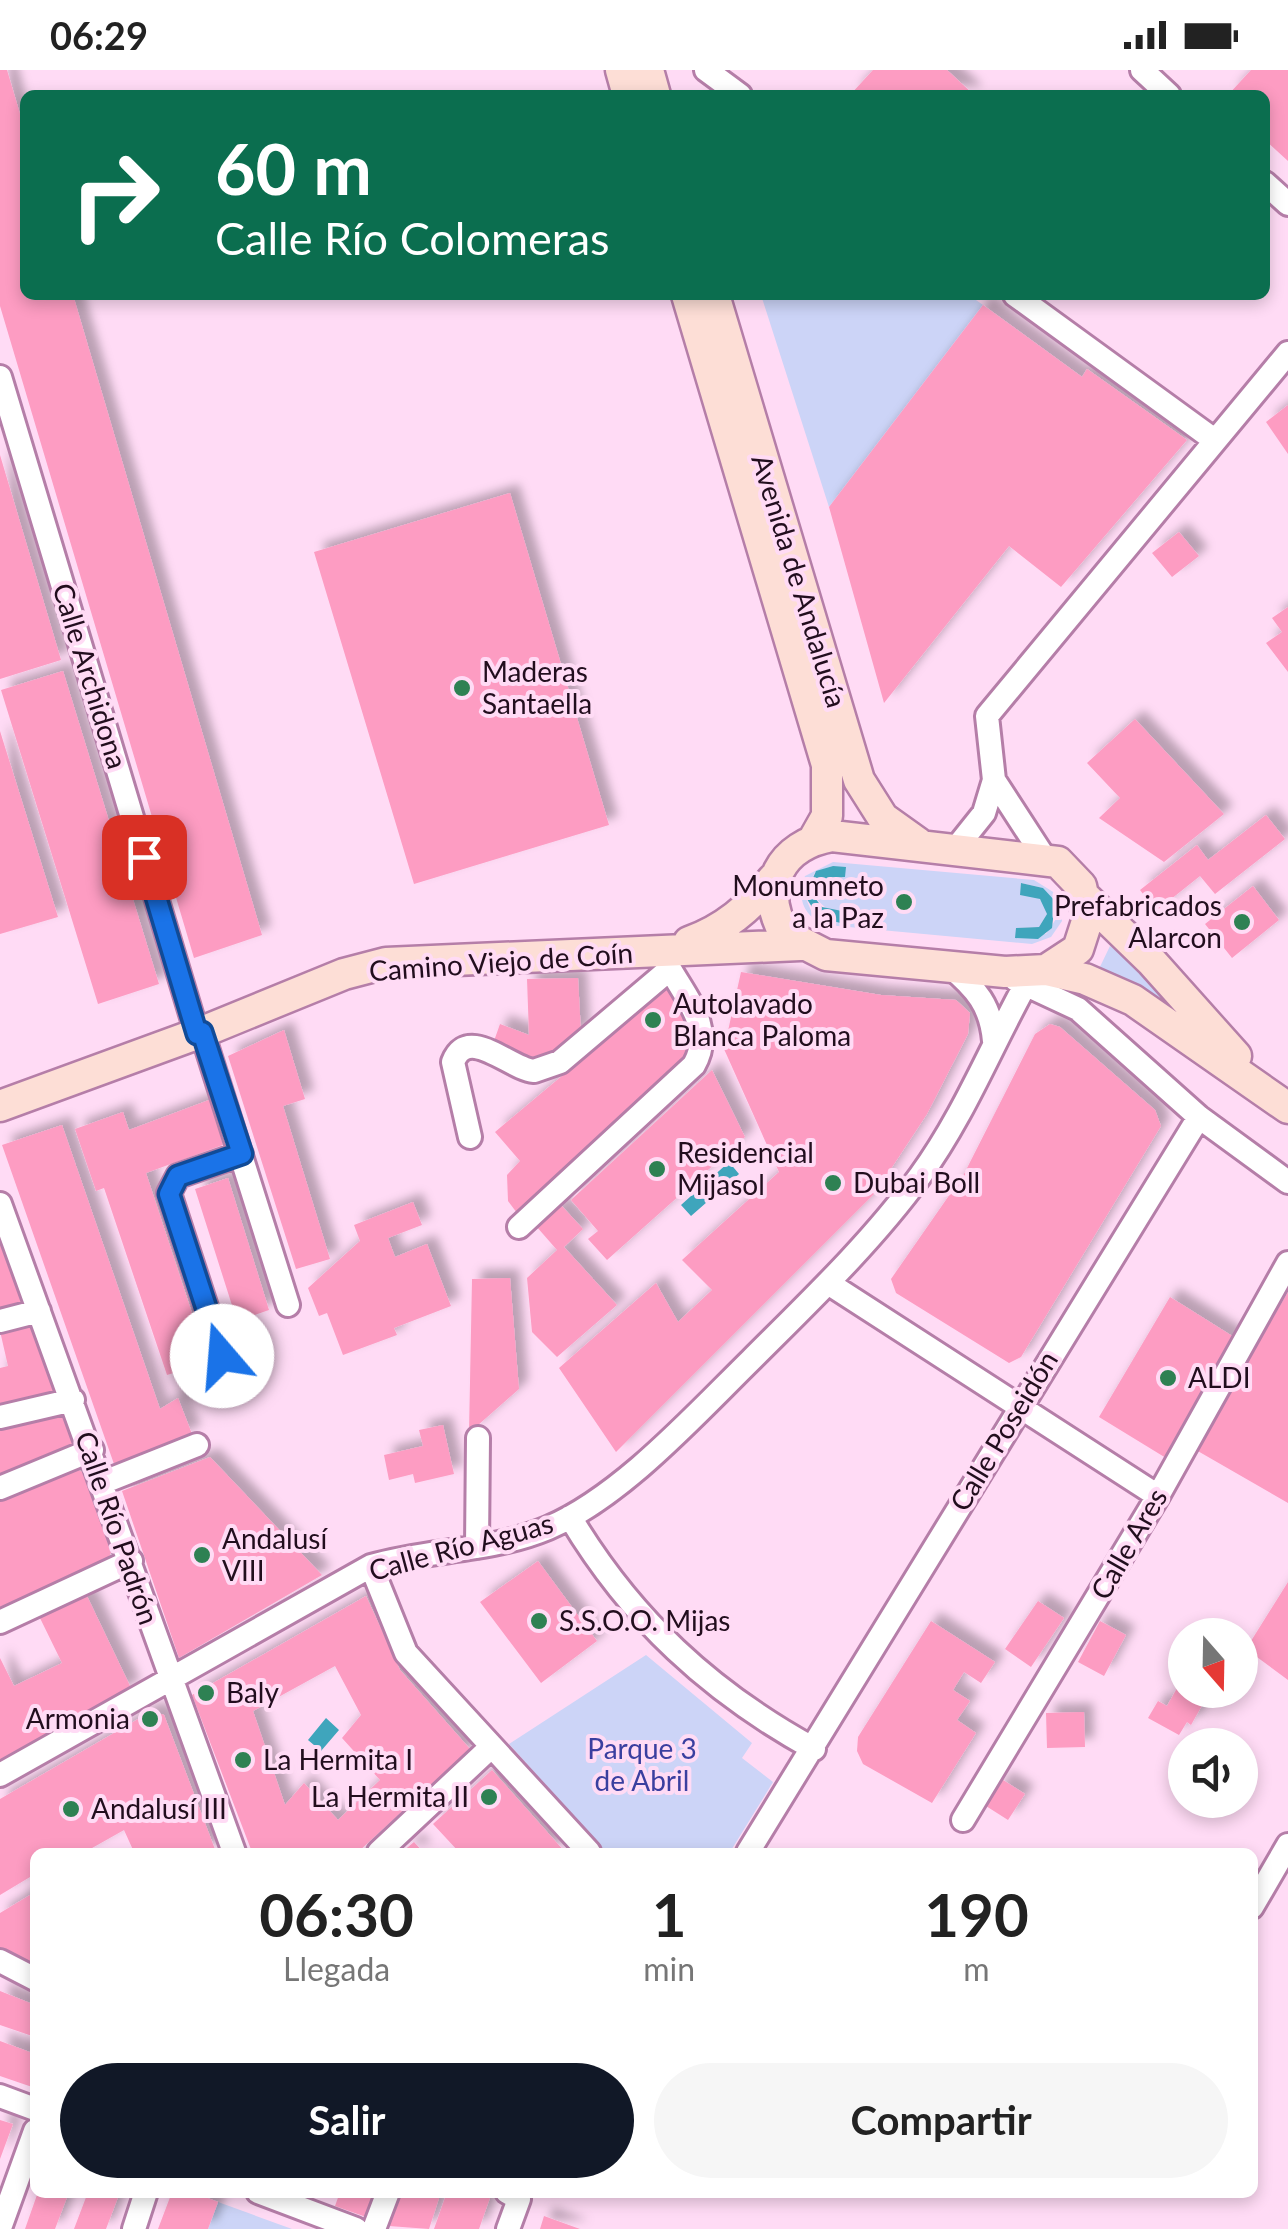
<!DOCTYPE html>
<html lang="es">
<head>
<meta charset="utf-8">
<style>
	body { margin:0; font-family:Lato,sans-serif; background:#f6f6f6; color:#222; height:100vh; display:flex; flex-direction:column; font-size:38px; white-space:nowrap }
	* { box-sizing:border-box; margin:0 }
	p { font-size:32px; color:#767676 }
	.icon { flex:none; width:55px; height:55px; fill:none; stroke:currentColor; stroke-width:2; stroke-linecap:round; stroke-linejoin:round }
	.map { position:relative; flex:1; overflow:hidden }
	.details { position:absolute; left:30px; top:1778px; width:1228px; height:350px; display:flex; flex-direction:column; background:#fff; border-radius:15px; box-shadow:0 5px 15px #0003 }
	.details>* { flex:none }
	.guide { position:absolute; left:20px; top:20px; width:1250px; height:210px; border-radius:15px; box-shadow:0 5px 15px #0003; background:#0b6e4f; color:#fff; overflow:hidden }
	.needle { width:65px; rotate:160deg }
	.tools { position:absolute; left:1168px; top:1548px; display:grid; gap:20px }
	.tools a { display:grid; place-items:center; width:90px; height:90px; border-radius:50%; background:#fff; box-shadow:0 5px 15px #0003; font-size:50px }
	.pin { position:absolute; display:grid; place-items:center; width:85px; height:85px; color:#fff; margin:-42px; border-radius:20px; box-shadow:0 5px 15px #0006 }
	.me { position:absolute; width:110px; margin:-55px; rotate:342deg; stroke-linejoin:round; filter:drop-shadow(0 0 8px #0008) }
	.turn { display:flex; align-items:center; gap:35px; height:210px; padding:0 30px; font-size:45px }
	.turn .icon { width:130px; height:130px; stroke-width:2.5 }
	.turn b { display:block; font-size:70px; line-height:85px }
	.eta { display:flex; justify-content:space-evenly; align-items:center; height:170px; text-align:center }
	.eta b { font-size:60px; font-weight:700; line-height:70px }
	.primary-button { display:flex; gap:20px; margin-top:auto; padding:20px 30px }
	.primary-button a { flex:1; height:115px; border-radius:60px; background:#111827; color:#fff; font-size:40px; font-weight:700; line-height:115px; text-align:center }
	.primary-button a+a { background:#f6f6f6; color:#222 }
	.status { display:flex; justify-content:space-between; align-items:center; height:70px; padding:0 50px; background:#fff; direction:ltr }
	.status svg { height:28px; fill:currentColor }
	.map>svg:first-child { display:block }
	.green { fill:#ccd4f7; fill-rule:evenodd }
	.water { fill:#3fa5bc }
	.building { fill:#fd9cc2; fill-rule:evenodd; filter:url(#shadow) }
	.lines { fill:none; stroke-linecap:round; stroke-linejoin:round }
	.street-casing { stroke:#b57ea8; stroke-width:28 }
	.secondary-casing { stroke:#b57ea8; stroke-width:35 }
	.street { stroke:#fff; stroke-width:22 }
	.secondary { stroke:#fdded6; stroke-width:30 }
	.route-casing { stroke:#114b97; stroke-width:25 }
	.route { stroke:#1a73e8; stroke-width:18 }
	.poi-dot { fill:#2e8153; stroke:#ffdbf5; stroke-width:4 }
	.labels { text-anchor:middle; stroke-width:8; stroke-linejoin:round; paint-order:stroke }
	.street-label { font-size:28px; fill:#220e1e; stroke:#ffdbf5 }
	.poi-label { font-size:28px; fill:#220e1e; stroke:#ffdbf5; text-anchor:start }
	.park-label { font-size:28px; fill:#3a3f9f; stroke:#ffdbf5 }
</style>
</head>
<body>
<div class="status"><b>06:29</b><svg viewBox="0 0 49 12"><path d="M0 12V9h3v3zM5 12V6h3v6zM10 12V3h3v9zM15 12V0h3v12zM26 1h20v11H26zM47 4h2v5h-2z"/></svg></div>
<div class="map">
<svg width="1288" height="2159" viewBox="0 0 1288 2159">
	<defs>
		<filter id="shadow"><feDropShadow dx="9" dy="-9" stdDeviation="5" flood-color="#0004"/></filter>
	</defs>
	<rect width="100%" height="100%" fill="#ffdbf5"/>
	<!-- green -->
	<path class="green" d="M 761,225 L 969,225 L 983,235 L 829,437 Z
		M 833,792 L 1034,810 L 1058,825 L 1062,851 L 1051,867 L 1032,874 L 827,855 C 804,848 796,829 805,806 ZM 833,796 L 845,807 L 819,813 L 815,828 L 827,839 L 812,843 L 805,826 L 815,802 ZM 1021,813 L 1043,818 L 1056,849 L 1046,864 L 1017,858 L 1039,857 L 1047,844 L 1044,833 Z
		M 1110,876 L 1147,901 L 1200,957 L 1140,920 L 1098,901 Z
		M 646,1585 L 752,1673 L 742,1688 L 773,1712 L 730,1782 L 606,1782 L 509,1674 Z
		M 218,2132 L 292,2159 L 208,2159 Z"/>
	<!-- water -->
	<path class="water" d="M 833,796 L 846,797 L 845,807 L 823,809 L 815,828 L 822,837 L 842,841 L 841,853 L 819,848 L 805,826 L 816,801 Z
		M 1021,813 L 1043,818 L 1055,831 L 1052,858 L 1038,869 L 1015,868 L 1016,858 L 1039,857 L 1047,844 L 1040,829 L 1020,825 Z
		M 729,1092 L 739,1104 L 691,1146 L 681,1135 Z
		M 326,1648 L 339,1660 L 321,1681 L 308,1670 Z"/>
	<!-- building -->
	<path class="building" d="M 0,0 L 7,0 L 25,61 L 25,225 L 73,225 L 262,865 L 194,888 L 0,236 Z
		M 873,0 L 947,0 L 974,25 L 850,25 Z
		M 1251,0 L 1288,0 L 1288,91 L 1265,70 L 1265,25 L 1228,25 Z
		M 983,235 L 1082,307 L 1087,299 L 1187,370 L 1061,517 L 1009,476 L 884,633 L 829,437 Z
		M 1288,335 L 1288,384 L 1266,352 Z
		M 0,385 L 61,590 L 0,609 Z
		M 510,423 L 609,755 L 414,814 L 314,482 Z
		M 1179,462 L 1199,486 L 1172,507 L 1152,483 Z
		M 1288,537 L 1288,602 L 1266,573 L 1282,562 L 1272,548 Z
		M 63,601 L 159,914 L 98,934 L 1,620 Z
		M 1135,649 L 1224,744 L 1164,792 L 1099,748 L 1120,728 L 1087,693 Z
		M 0,661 L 58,847 L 0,864 Z
		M 1266,745 L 1285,769 L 1215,824 L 1200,806 L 1156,841 L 1140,820 L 1197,775 L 1208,790 Z
		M 1253,816 L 1279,850 L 1232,888 L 1205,854 Z
		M 741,902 L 881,925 L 956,930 L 970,943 L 968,964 L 927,1044 L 875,1123 L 616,1382 L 559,1298 L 656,1213 L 678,1252 L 712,1220 L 682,1190 L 779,1102 L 724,979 Z
		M 578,908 L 581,963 L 536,991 L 522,990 L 494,971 L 500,954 L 529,965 L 527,909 Z
		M 667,918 L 693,961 L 689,988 L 520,1147 L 508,1131 L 507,1105 L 520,1091 L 495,1062 Z
		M 1050,954 L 1060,957 L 1155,1040 L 1161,1056 L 1021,1287 L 1009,1293 L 896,1223 L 891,1209 L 964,1104 L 1035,964 Z
		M 284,960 L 305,1029 L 283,1036 L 330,1189 L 296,1199 L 228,986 Z
		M 712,1000 L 745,1067 L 607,1190 L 588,1169 L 598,1161 L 571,1130 Z
		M 209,1030 L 223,1075 L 146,1103 L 208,1292 L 167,1305 L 104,1118 L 96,1121 L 75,1059 L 123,1042 L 129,1060 Z
		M 62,1055 L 160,1339 L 178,1328 L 192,1364 L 114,1394 L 2,1075 Z
		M 228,1108 L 269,1240 L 237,1251 L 195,1119 Z
		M 413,1132 L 422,1155 L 388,1168 L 395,1187 L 427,1174 L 451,1236 L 394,1258 L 397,1265 L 343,1285 L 327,1243 L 319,1246 L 308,1218 L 360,1171 L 354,1155 Z
		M 560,1134 L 583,1159 L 564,1177 L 617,1235 L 557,1287 L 532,1262 L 527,1208 L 557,1180 L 536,1156 Z
		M 0,1169 L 25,1235 L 0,1241 Z
		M 510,1208 L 519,1319 L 469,1363 L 472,1209 Z
		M 1288,1222 L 1288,1433 L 1196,1380 Z
		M 1170,1227 L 1237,1269 L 1166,1388 L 1099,1347 Z
		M 28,1255 L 35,1259 L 57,1319 L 50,1326 L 0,1338 L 0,1298 L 8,1296 L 0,1261 Z
		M 59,1344 L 67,1348 L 75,1371 L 71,1380 L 0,1409 L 0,1358 Z
		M 443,1355 L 454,1404 L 415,1413 L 413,1404 L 389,1410 L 384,1385 L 423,1376 L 419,1360 Z
		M 210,1387 L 322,1505 L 179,1588 L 122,1421 Z
		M 75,1398 L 82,1402 L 111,1482 L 107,1492 L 0,1541 L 0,1429 Z
		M 538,1491 L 597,1571 L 541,1613 L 480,1532 Z
		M 1288,1512 L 1288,1610 L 1246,1579 Z
		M 86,1524 L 131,1618 L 0,1691 L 0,1588 L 14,1616 L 62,1593 L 39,1546 Z
		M 366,1526 L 400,1600 L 470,1679 L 358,1782 L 252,1782 L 192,1625 ZM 335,1596 L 361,1645 L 342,1668 L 380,1710 L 338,1750 L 304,1713 L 285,1735 L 253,1641 Z
		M 1038,1531 L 1064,1548 L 1031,1597 L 1005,1579 Z
		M 931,1551 L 995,1592 L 981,1613 L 964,1602 L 953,1620 L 970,1631 L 957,1650 L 976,1663 L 932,1733 L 863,1694 L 857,1681 L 858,1667 Z
		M 1100,1551 L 1126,1565 L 1104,1606 L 1078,1592 Z
		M 1185,1604 L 1185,1620 L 1209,1623 L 1191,1655 L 1187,1652 L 1179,1665 L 1148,1648 L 1158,1631 L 1167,1636 Z
		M 152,1641 L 164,1645 L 216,1782 L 134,1782 L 124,1760 L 85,1782 L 35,1782 L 35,1804 L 0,1825 L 0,1729 Z
		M 1084,1642 L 1085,1677 L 1047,1678 L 1046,1643 Z
		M 492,1700 L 565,1782 L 459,1782 L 433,1754 Z
		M 1003,1710 L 1025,1724 L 1008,1750 L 986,1736 Z
		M 414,1772 L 423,1782 L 402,1782 Z
		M 35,1822 L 35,1897 L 0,1878 L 0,1843 Z
		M 0,1921 L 35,1935 L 35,1967 L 0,1955 Z
		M 0,1971 L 35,1984 L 35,2018 L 0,2006 Z
		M 0,2050 L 13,2054 L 0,2089 Z
		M 38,2122 L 69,2122 L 55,2159 L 25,2159 Z
		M 88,2122 L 120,2122 L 106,2159 L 74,2159 Z
		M 172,2122 L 192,2122 L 218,2132 L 208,2159 L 158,2159 Z
		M 340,2122 L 375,2122 L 366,2147 L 335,2136 Z
		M 400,2122 L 441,2122 L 429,2159 L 389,2156 Z
		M 447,2122 L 492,2122 L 479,2159 L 434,2159 Z
		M 544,2146 L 580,2159 L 540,2159 Z"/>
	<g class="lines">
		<defs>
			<path id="street" d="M 706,0 L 740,25
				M 1142,0 L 1169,25
				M 1265,113 L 1288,134
				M 1015,225 L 1213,369
				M 0,307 L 197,964
				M 956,778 L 984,743 L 994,710
				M 1044,787 L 994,710 L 987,646 L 1288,283
				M 949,896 C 976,918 991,936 994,971
				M 1016,910 L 1078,939 L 1199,1047 L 1288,1112
				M 202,962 L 288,1235
				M 470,1067 L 453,992 C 468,954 510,999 534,1001 L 560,992 L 670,899 L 668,880
				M 0,1134 L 234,1782
				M 519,1157 L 694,995 C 714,960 688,930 670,899
				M 828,1213 L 1158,1426
				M 0,1251 L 39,1241
				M 222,1286 L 169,1123 L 178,1106 L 241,1084
				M 0,1347 L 73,1330
				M 104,1412 L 197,1375
				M 0,1418 L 92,1380
				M 570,1447 C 631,1549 710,1622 814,1679
				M 477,1477 L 478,1368
				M 371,1496 L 406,1583 L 589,1782
				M 0,1552 L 131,1491
				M 0,1705 L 371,1496 C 429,1479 491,1482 548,1458 C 621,1427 694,1346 751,1290 C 809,1232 871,1173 920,1106 C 966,1043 994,969 1033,901
				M 963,1750 L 1158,1426 L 1288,1193
				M 379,1782 L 490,1678
				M 748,1782 L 1199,1047
				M 1252,1837 L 1288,1775
				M 0,1891 L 35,1909
				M 0,2026 L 35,2039
				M 258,2122 L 356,2159
				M 507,2122 L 519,2129 L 508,2159
				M 0,2158 L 35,2061
				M 134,2159 L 146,2122
				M 374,2159 L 388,2122"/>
			<path id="secondary" d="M 621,0 L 628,25
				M 648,0 L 655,25
				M 687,225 L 827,695 L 827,746 L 814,769
				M 714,225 L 859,710 L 883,748 L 918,773
				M 832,766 L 1058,792 L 1081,816 L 1088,848 L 1078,879 L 1046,900 L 1005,902 L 826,885 L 785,864 C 757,817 781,775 832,766 Z
				M 1086,828 L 1152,892 L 1236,986
				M 689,872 C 725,859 749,838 773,809
				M 1046,900 L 1085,909 L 1133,930 L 1288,1038
				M 0,1036 L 202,962 L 344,904 L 386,893 L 800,875"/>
		</defs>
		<!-- street casing -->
		<use href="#street" class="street-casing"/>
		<!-- secondary casing -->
		<use href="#secondary" class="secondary-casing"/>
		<!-- street -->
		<use href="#street" class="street"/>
		<!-- secondary -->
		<use href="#secondary" class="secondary"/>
	</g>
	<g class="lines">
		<defs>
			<path id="route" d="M 144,787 L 197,964 L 202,962 L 242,1084 L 178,1106 L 169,1124 L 222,1286"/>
		</defs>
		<!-- route casing -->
		<use href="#route" class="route-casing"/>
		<!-- route -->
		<use href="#route" class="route"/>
	</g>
	<!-- markers -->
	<g class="poi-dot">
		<circle cx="462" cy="618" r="10"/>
		<circle cx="904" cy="832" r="10"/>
		<circle cx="1242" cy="852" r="10"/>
		<circle cx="653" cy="950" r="10"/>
		<circle cx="657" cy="1099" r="10"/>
		<circle cx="833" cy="1113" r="10"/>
		<circle cx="1168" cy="1308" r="10"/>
		<circle cx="202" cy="1485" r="10"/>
		<circle cx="539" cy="1551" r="10"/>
		<circle cx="206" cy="1623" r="10"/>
		<circle cx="150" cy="1649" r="10"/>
		<circle cx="243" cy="1690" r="10"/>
		<circle cx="489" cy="1727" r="10"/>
		<circle cx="71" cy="1739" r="10"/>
	</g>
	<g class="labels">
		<!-- street labels -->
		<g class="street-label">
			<text transform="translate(799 511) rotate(73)" y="10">Avenida de Andalucía</text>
			<text transform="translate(90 606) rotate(73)" y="10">Calle Archidona</text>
			<text transform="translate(501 892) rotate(-4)" y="10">Camino Viejo de Coín</text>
			<text transform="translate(1004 1361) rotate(-59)" y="10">Calle Poseidón</text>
			<text transform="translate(117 1458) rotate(71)" y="10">Calle Río Padrón</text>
			<text transform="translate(1129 1474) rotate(-60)" y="10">Calle Ares</text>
			<text transform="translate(461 1477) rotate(-15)" y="10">Calle Río Aguas</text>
		</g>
		<!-- poi labels -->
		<g class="poi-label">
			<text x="482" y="612">Maderas<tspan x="482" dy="32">Santaella</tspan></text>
			<text x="884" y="826" text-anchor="end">Monumneto<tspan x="884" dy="32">a la Paz</tspan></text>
			<text x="1222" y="846" text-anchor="end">Prefabricados<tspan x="1222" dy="32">Alarcon</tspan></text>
			<text x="673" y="944">Autolavado<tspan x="673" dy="32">Blanca Paloma</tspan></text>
			<text x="677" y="1093">Residencial<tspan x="677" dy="32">Mijasol</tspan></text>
			<text x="853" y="1123">Dubai Boll</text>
			<text x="1188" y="1318">ALDI</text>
			<text x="222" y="1479">Andalusí<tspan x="222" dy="32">VIII</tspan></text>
			<text x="559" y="1561">S.S.O.O. Mijas</text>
			<text x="226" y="1633">Baly</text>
			<text x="130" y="1659" text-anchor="end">Armonia</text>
			<text x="263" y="1700">La Hermita I</text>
			<text x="469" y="1737" text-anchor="end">La Hermita II</text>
			<text x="91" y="1749">Andalusí III</text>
		</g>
		<!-- park labels -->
		<g class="park-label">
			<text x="642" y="1689">Parque 3<tspan x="642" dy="32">de Abril</tspan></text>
		</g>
	</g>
</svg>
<div class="tools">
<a><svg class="needle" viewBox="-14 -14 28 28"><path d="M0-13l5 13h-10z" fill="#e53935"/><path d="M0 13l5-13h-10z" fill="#767676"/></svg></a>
<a><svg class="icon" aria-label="sound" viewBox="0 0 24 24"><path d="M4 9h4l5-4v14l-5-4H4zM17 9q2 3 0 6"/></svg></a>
</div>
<div class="pin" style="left:144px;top:787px;background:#d93025"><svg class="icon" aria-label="arrive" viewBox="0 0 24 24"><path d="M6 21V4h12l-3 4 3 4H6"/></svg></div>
<svg class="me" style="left:222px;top:1286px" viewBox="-20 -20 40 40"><circle r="19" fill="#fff"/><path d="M0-13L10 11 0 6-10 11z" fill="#1a73e8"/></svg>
<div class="guide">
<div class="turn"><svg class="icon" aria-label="right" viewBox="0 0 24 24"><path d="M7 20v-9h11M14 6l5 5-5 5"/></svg><div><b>60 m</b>Calle Río Colomeras</div></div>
</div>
<section class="details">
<div class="eta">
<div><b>06:30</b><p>Llegada</p></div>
<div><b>1</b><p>min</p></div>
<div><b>190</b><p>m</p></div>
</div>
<div class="primary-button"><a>Salir</a><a>Compartir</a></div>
</section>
</div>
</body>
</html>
